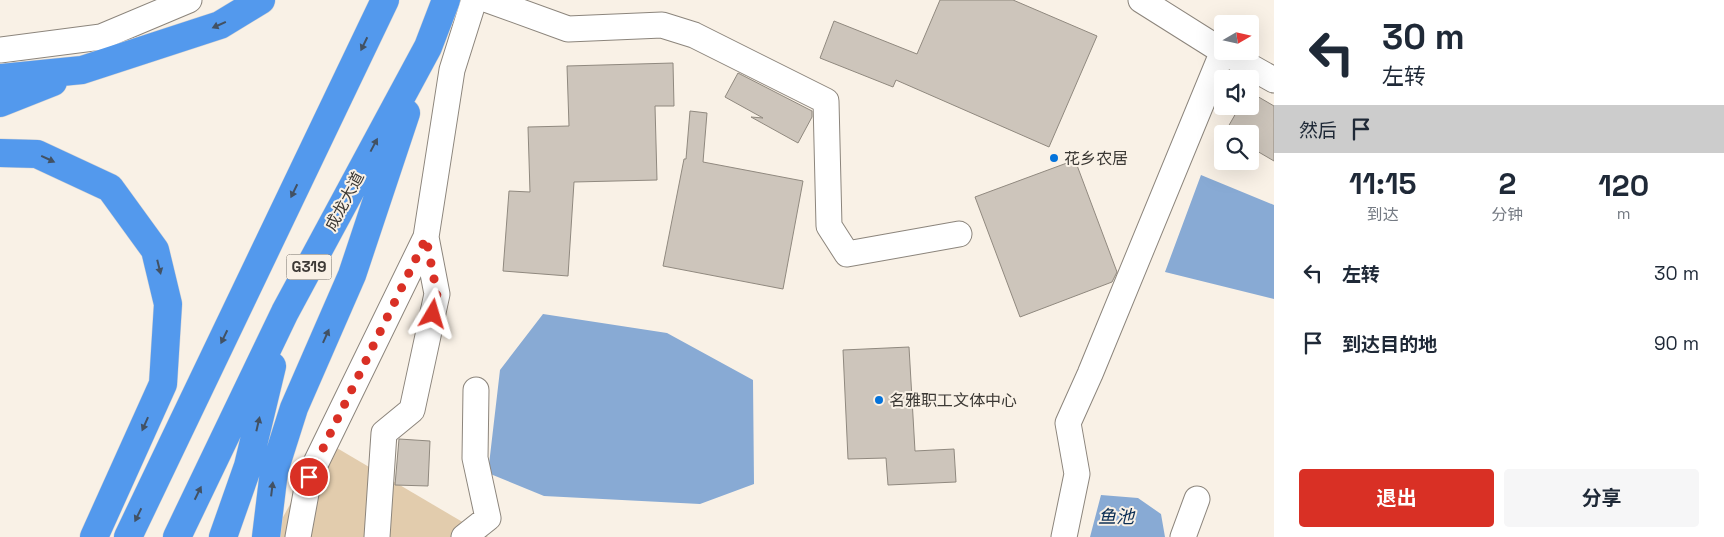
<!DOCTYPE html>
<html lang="zh">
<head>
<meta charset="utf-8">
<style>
	body { margin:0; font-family:"Space Grotesk","Noto Sans SC",sans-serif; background:#f6f6f7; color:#1f2937; height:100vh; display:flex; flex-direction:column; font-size:19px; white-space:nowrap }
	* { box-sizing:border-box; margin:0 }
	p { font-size:16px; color:#747a83 }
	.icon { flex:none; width:28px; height:28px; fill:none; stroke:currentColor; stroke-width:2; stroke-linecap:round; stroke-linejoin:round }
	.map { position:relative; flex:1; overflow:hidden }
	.sheet { display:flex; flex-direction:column; background:#fff; width:450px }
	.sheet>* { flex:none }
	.top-card { background:#fff; color:#1f2937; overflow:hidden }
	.needle { width:32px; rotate:81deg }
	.fabs { position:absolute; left:1214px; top:15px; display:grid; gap:10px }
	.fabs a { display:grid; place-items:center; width:45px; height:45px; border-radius:5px; background:#fff; box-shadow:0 5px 20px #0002; font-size:25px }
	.pin { position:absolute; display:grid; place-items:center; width:42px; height:42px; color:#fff; margin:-21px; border:2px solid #fff; border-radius:50%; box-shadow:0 1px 5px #0007 }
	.me { position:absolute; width:55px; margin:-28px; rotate:7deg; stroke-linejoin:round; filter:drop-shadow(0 0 4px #0008) }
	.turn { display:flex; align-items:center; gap:18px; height:105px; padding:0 25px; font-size:22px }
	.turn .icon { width:65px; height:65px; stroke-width:2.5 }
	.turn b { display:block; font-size:35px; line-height:42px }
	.then { display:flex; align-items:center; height:48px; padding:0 25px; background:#0003; gap:10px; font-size:19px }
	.eta { display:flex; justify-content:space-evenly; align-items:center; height:85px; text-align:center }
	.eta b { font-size:30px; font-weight:700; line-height:35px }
	.cta { display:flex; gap:10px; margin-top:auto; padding:10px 25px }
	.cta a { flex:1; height:58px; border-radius:5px; background:#d93025; color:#fff; font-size:20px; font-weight:700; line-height:58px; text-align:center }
	.cta a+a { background:#f6f6f7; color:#1f2937 }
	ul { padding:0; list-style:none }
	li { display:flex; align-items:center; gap:15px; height:70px; padding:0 25px }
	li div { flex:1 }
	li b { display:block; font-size:19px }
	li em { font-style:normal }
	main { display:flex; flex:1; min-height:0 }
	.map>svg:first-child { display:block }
	.green { fill:#e2ccad }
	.water { fill:#88aad4 }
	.building { fill:#cdc5bb; stroke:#90897f }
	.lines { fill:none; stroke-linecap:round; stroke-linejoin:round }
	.minor-casing { stroke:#8c857c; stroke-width:27 }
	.highway-casing { stroke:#d4d3d3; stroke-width:29 }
	.minor { stroke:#fff; stroke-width:25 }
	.highway { stroke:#5399ed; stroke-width:28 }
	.oneway { fill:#425163 }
	.route { stroke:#d93025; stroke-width:9; stroke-dasharray:0 16.2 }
	.poi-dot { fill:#0473db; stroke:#f9f1e6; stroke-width:2 }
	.labels { text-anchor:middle; stroke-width:4; stroke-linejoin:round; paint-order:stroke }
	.shield { fill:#f9f1e6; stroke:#75706a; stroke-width:1 }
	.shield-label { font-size:15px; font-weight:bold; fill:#3c3935 }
	.poi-label { font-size:16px; fill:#3c3935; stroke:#f9f1e6; text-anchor:start }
	.street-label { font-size:16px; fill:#3c3935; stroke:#f9f1e6 }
	.water-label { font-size:18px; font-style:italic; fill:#0a2d54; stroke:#f9f1e6 }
</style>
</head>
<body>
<main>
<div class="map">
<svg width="1274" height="537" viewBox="0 0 1274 537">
	<rect width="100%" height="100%" fill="#f9f1e6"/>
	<!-- green -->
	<path class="green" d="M 325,441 L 488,537 L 272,537 Z"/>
	<!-- water -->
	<path class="water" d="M 1201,175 L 1274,205 L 1274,299 L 1165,272 Z
		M 543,314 L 667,333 L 753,380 L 754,484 L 700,504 L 544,496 L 488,473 L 500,370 Z
		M 1101,495 L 1138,498 L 1161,514 L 1165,537 L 1090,537 Z"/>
	<!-- building -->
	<path class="building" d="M 940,0 L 1013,0 L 1097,36 L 1049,147 L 896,80 L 893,87 L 820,58 L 834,21 L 917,54 Z
		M 673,63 L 674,106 L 655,106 L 657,180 L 574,182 L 568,276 L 503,271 L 509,191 L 530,192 L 528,127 L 569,126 L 567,66 Z
		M 738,73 L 812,111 L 812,117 L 798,143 L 751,117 L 763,118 L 725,97 Z
		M 1250,92 L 1274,106 L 1274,161 L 1250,147 L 1250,134 L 1224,134 L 1240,106 L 1250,106 Z
		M 690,111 L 707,113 L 703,162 L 803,181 L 783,289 L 663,266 L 684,159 L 686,159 Z
		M 1075,160 L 1117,272 L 1112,282 L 1020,317 L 975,197 Z
		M 909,347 L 915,451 L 954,449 L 956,482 L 888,485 L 886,458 L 848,459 L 843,350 Z
		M 399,439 L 430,441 L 428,486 L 395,485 Z"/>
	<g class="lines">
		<defs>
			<path id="minor" d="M 488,0 L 568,29 L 662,25 L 694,35 L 826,101 L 829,226 L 847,254 L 959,234
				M 1141,0 L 1222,51
				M 0,50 L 101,37 L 189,0
				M 1224,52 L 1274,80
				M 298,537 L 309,477 L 426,237
				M 377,537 L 384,433 L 412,410 L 437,294 L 426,237 L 452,70 L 474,0
				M 464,537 L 488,518 L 475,458 L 476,390
				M 1064,537 L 1077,474 L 1068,423 L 1090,374 L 1223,51
				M 1183,537 L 1197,499"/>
			<path id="highway" d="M 0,78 L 82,70 L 220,25 L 261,0
				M 0,103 L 53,82
				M 0,153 L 37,154 L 110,188 L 155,250 L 168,304 L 163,384 L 94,537
				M 128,537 L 385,0
				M 177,537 L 285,312 L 428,47 L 446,0
				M 223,537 L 248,466 L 272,366
				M 266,537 L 274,471 L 294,408 L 352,275 L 406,113"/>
		</defs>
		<!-- minor casing -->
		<use href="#minor" class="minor-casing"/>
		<!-- highway casing -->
		<use href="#highway" class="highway-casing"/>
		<!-- minor -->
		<use href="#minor" class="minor"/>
		<!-- highway -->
		<use href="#highway" class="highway"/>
	</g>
	<!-- one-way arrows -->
	<defs><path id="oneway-solid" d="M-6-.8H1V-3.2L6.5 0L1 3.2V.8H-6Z" transform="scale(1.25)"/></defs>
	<g class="oneway">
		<use href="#oneway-solid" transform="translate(219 25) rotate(156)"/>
		<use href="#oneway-solid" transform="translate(364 44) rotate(116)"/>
		<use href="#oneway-solid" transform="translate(374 145) rotate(-62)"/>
		<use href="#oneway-solid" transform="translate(48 159) rotate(25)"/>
		<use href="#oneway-solid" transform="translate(294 191) rotate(116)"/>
		<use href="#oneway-solid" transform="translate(159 267) rotate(76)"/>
		<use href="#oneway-solid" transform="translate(326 336) rotate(-66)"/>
		<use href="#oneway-solid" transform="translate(224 337) rotate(116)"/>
		<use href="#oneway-solid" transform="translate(145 424) rotate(114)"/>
		<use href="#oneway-solid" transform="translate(258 424) rotate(-77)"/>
		<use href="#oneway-solid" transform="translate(272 489) rotate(-83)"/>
		<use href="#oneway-solid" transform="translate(198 493) rotate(-64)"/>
		<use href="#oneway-solid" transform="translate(138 515) rotate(116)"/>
	</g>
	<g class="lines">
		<!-- route -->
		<path class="route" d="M 309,477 L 426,238 L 437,294 L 433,314"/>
	</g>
	<!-- markers -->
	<g class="poi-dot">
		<circle cx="1054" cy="158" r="5"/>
		<circle cx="879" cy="400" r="5"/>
	</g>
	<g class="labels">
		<!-- shield labels -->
		<rect class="shield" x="286.5" y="254.5" width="45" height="25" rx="4"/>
		<g class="shield-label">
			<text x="309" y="272">G319</text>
		</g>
		<!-- poi labels -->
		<g class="poi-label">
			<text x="1064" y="164">花乡农居</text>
			<text x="889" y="406">名雅职工文体中心</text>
		</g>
		<!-- street labels -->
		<g class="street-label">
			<text transform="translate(344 201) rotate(-62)" y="6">成龙大道</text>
		</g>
		<!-- water labels -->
		<g class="water-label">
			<text x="1116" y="523">鱼池</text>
		</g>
	</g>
</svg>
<div class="fabs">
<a><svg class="needle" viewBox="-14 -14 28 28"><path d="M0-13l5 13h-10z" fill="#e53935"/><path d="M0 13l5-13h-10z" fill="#747a83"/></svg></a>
<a><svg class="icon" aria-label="sound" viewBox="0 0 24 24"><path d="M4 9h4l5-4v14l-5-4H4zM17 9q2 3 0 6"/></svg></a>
<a><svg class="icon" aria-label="search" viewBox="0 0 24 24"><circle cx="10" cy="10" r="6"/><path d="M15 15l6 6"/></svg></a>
</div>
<div class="pin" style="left:309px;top:477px;background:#d93025"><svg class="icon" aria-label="arrive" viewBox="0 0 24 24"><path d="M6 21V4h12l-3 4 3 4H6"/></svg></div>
<svg class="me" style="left:433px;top:314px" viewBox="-20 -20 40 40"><path d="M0-17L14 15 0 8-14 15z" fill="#d93025" stroke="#fff" stroke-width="4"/></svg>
</div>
<section class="sheet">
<div class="top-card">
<div class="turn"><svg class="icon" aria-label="left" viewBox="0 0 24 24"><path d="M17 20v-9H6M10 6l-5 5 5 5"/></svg><div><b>30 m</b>左转</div></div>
<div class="then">然后<svg class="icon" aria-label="arrive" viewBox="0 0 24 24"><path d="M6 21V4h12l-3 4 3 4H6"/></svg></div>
</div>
<div class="eta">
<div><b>11:15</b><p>到达</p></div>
<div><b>2</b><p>分钟</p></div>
<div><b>120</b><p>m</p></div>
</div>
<ul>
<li><svg class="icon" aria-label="left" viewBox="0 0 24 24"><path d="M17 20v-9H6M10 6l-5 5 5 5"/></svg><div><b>左转</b></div><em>30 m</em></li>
<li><svg class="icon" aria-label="arrive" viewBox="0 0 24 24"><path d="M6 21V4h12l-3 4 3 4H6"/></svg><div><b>到达目的地</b></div><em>90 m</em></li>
</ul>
<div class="cta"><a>退出</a><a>分享</a></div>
</section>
</main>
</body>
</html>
